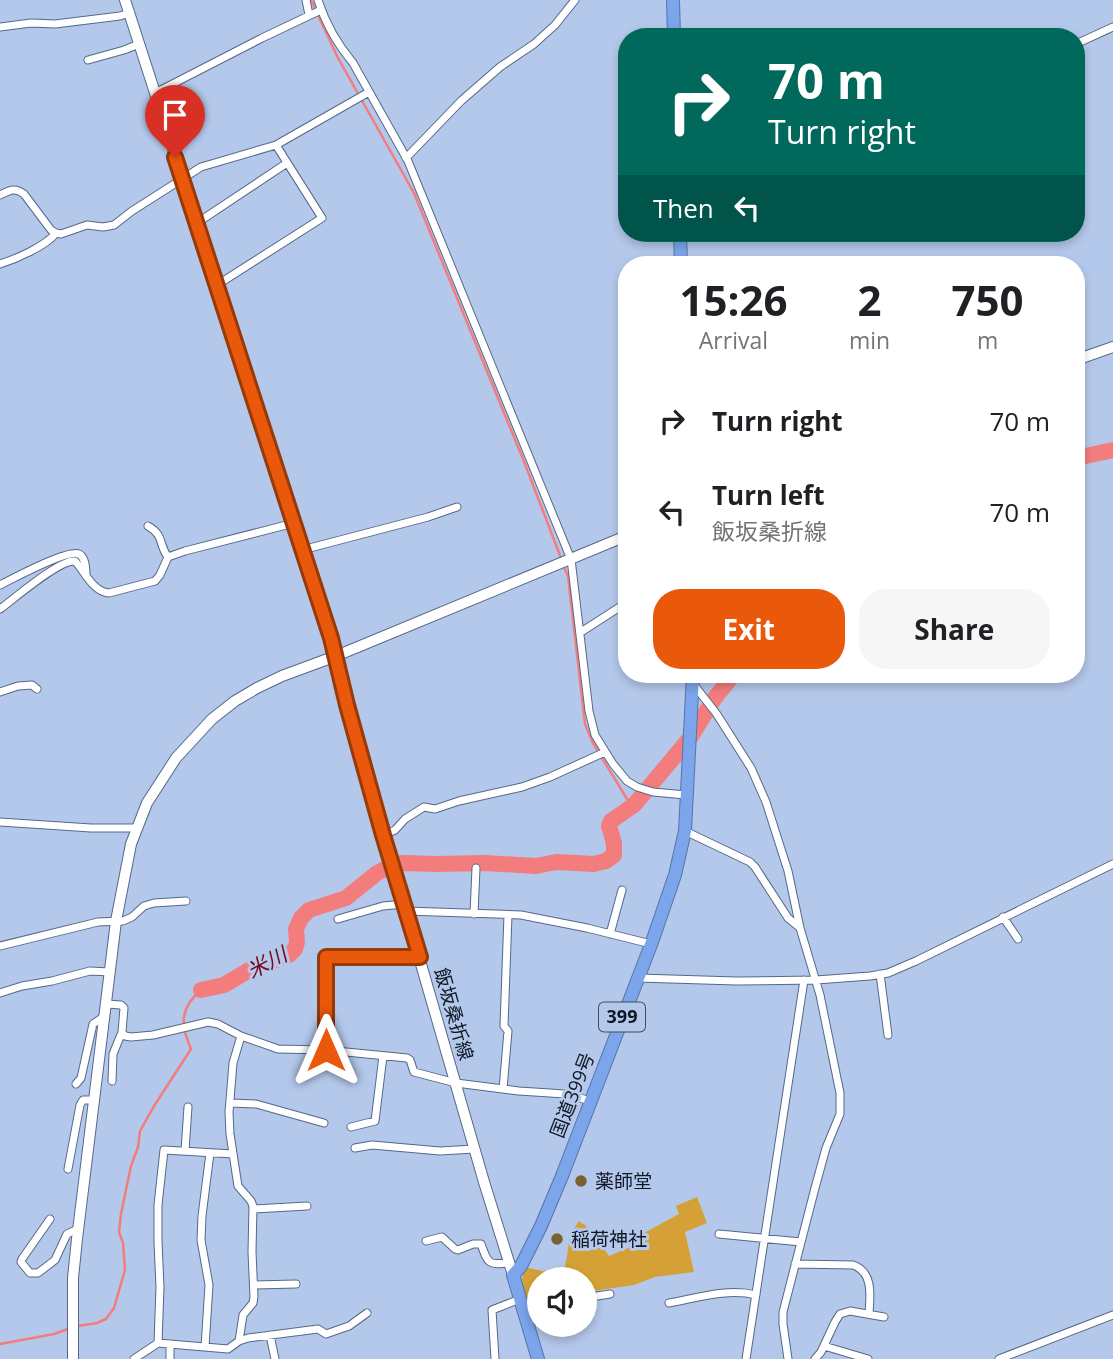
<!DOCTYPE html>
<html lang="en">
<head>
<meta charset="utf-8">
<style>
	body { margin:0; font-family:"Open Sans","Noto Sans JP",sans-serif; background:#f6f6f6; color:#202124; height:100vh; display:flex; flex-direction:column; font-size:26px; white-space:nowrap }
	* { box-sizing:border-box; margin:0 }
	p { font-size:23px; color:#757577 }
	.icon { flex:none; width:38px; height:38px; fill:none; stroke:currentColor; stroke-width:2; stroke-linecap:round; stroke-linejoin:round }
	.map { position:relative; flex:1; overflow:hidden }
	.side { position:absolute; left:618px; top:256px; width:467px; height:427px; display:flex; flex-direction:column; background:#fff; border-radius:28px; box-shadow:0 4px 10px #0003 }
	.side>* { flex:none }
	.hud { position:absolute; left:618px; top:28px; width:467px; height:214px; border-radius:28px; box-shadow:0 4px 10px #0003; background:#00695c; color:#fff; overflow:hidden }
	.controls { position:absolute; left:527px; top:1267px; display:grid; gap:14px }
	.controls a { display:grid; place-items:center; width:70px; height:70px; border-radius:50%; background:#fff; box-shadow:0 4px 10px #0003; font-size:35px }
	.pin { position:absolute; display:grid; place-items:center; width:60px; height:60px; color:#fff; margin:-72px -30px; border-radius:50% 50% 50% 0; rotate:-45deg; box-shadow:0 0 7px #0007 }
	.pin .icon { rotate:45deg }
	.me { position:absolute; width:77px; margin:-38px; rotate:0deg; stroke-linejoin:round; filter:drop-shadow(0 0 5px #0008) }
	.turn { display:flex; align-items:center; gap:24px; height:147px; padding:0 35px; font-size:32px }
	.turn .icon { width:91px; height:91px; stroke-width:2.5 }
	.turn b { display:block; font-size:49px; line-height:60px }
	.then { display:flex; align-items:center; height:66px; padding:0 35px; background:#0003; gap:14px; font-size:26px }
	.eta { display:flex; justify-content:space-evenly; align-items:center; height:119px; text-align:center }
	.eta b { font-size:42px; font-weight:700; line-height:49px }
	.button { display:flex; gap:14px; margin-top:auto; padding:14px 35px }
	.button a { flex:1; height:80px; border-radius:28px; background:#ea580c; color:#fff; font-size:28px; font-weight:700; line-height:80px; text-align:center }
	.button a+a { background:#f6f6f6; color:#202124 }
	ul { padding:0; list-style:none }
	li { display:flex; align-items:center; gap:21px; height:91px; padding:0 35px }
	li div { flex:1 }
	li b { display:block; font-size:26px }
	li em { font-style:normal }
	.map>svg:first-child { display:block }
	.green { fill:#d5a136 }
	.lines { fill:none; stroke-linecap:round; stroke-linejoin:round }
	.stream { stroke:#f37d7d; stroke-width:2.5 }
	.river { stroke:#f37d7d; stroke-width:16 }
	.street-casing { stroke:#556887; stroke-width:9 }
	.secondary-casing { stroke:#556887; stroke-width:12 }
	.highway-casing { stroke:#5674a6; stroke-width:14 }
	.street { stroke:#fff; stroke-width:7 }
	.secondary { stroke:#fff; stroke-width:10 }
	.highway { stroke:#7ca5ec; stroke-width:12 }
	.route-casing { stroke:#983908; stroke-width:18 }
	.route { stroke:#ea580c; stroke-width:12 }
	.poi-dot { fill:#7a6132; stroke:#b4c8eb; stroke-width:2.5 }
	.labels { text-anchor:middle; stroke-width:6; stroke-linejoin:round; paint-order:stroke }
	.shield { fill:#b4c8eb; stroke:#414d60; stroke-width:2 }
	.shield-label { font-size:18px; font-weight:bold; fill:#101824 }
	.street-label { font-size:19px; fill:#101824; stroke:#b4c8eb }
	.poi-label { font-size:19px; fill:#101824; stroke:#b4c8eb; text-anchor:start }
	.water-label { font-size:21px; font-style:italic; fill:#77091a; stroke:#b4c8eb }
</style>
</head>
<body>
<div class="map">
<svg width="1113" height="1359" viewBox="0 0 1113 1359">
	<rect width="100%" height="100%" fill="#b4c8eb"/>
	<!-- green -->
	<path class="green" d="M 697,1197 L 707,1223 L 685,1232 L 694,1272 L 655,1277 L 634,1285 L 585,1292 L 584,1279 L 539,1279 L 539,1298 L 524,1298 L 521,1282 L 525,1267 L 563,1276 L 567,1256 L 570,1235 L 579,1221 L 590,1229 L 609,1256 L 635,1245 L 633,1239 L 679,1214 L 676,1206 Z"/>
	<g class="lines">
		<!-- stream -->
		<path class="stream" d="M 311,0 L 338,58 L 414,193 L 525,464 L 561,558
			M 563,565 L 568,576 L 585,724 L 593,743 L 627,799 L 634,805
			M 78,1326 L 97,1323 L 106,1319 L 114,1308 L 125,1270 L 123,1243 L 119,1232 L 121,1214 L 131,1166 L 138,1147 L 140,1131 L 154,1106 L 191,1049 C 180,1024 180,1008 201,990
			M 0,1344 L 54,1334 L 68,1329"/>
		<!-- river -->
		<path class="river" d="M 1076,458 L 1113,450
			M 201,990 L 224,985 L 251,969 L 289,955 L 295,949 L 297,942 L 296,929 L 301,918 L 309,910 L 346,898 L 377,873 L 394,864 L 403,863 L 436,864 L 485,863 L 536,866 L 556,862 L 594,864 L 606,861 L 614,855 L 614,843 L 609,826 L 611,821 L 634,805 L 690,738 L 714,699 L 734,674"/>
		<defs>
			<path id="street" d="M 306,0 L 309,15
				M 318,0 C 325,22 338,45 353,63 L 408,161 L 568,552 L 571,559 L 589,711 L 595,735 L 613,764 L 627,781 L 637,787 L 653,792 L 686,795
				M 0,27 L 31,23 L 55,24 L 120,16 L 129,13
				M 1076,44 L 1113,27
				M 88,60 L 124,50 L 139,44
				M 155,93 L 262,38 L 321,10
				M 406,158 L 461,101 L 500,67 L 534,44 L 555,25 L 575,0
				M 0,195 C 10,190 15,187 24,194 L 51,230 L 56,233 L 61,234 L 87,225 L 103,227 L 114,225 L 132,211 L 201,167 L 276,145 L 369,92
				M 197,223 L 287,163
				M 0,264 C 16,259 46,246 56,233
				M 217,285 L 322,218 L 276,145
				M 148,526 C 165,536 158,544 168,557
				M 302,550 L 428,517 L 457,507
				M 0,585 C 12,579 68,549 79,554 C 85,557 86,568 86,575
				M 0,609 C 15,598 60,559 75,561 C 85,572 93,592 109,593 L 155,581 L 160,575 L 168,557 L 185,551 L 294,523
				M 581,632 L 626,603
				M 694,685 L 716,713 L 751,768 L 766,802 L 788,871 L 800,928 L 820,995 L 840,1093 L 840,1114 L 826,1148 L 815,1188 L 783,1312 L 783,1324 L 788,1359
				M 0,692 L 18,686 L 32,685 L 37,689
				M 0,822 L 91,828 L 137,828
				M 685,831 L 750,862 L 755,867 L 788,918 L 799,927
				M 383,835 L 395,830 L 405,819 L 424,807 L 435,809 L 459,801 L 522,787 L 550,777 L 605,752
				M 406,911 L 521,915 L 587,928 L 651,944
				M 474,914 L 476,868
				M 1003,917 L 1018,939
				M 338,919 L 383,906 L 404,904
				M 610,934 L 622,890
				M 0,946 L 98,922 L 123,921 L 132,917 L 144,906 L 154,903 L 186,901
				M 880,974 L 888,1035
				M 638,978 L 736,981 L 816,980 L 870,976 L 888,973 L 916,961 L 1113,864
				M 0,993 L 22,986 L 52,981 L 90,971 L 110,972
				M 107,1004 L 121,1005 L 124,1008 L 122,1032 L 125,1036 L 131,1037 L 153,1035 L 208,1022 L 218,1024 L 241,1036 L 278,1049 L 326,1050 L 407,1058 L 410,1060 L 414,1072 L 456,1083 L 519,1091 L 565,1094 L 591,1101
				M 326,1050 L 326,958 L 420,957
				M 112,1081 L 113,1054 L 122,1032
				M 76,1084 L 81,1078 L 93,1024 L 105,1016
				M 503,1089 L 508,1031 L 504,1026 L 508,915
				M 230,1103 L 256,1104 L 324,1123
				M 351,1127 L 375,1121 L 383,1056
				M 355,1148 L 372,1145 L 440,1151 L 474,1149
				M 185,1151 L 188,1107
				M 68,1169 L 80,1105 L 83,1100 L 94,1100
				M 254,1209 L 307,1206
				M 50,1219 L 22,1259 L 21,1262 L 30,1273 L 38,1273 L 55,1260 L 67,1234 L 78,1229
				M 719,1234 L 801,1242
				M 426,1241 L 442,1237 L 455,1249 L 458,1250 L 473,1244 L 481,1244 C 488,1264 488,1265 509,1263
				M 795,1264 L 853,1265 C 874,1272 870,1297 869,1314
				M 254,1285 L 296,1284
				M 584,1298 L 610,1294
				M 669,1303 C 697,1298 728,1288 756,1295
				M 523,1306 L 539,1304
				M 270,1335 L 275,1359
				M 239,1341 L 243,1315 L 253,1303 L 254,1297 L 252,1252 L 253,1206 L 251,1201 L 238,1186 L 230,1134 L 229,1112 L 233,1063 L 241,1036
				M 158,1343 L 160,1287 L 158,1242 L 158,1205 L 164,1150 L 233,1154
				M 170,1344 L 170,1359
				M 824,1346 L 868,1359
				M 205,1347 L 209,1285 L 201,1240 L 202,1216 L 210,1153
				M 134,1359 L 158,1343 L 228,1349 L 239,1341 L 248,1338 L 318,1329 L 326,1334 L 349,1326 L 367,1313
				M 495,1359 L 492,1310 L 520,1299
				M 746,1359 L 804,980
				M 815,1359 L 821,1352 L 835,1322 L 840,1314 L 850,1311 L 884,1317
				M 999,1359 L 1113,1315"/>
			<path id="secondary" d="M 125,0 L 331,638 L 347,705 L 386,843 L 484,1182 L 513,1275
				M 1076,360 L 1113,347
				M 73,1359 L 73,1278 L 77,1239 L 116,921 L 131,844 L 147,803 L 176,758 L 212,719 L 235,701 L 257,688 L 282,676 L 336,656 L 626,536"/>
			<path id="highway" d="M 673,0 L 674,37
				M 680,233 L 681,264
				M 538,1359 L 513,1275 L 521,1266 L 541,1226 L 562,1176 L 652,942 L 675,875 L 685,831 L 693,674"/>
		</defs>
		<!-- street casing -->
		<use href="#street" class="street-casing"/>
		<!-- secondary casing -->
		<use href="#secondary" class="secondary-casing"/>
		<!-- highway casing -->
		<use href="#highway" class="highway-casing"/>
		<!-- street -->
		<use href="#street" class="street"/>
		<!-- secondary -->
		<use href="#secondary" class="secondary"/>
		<!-- highway -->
		<use href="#highway" class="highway"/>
	</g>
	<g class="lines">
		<defs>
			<path id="route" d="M 175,157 L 331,638 L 347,705 L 383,835 L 420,957 L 326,957 L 326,1050"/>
		</defs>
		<!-- route casing -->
		<use href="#route" class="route-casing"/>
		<!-- route -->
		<use href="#route" class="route"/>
	</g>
	<!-- markers -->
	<g class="poi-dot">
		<circle cx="581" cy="1181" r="7"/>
		<circle cx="557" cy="1239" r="7"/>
	</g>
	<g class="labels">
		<!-- shield labels -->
		<rect class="shield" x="599" y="1002.5" width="46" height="29" rx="5"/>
		<g class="shield-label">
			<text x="622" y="1023">399</text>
		</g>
		<!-- street labels -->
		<g class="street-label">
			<text transform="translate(454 1014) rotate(74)" y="7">飯坂桑折線</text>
			<text transform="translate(572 1095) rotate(-69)" y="7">国道399号</text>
		</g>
		<!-- poi labels -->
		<g class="poi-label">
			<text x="595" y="1188">薬師堂</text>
			<text x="571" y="1246">稲荷神社</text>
		</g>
		<!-- water labels -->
		<g class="water-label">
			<text transform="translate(267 963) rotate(-28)" y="7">米川</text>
		</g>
	</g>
</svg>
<div class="controls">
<a><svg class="icon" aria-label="sound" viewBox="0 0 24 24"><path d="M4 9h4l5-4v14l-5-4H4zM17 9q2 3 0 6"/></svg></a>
</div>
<div class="pin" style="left:175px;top:157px;background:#d93025"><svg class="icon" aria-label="arrive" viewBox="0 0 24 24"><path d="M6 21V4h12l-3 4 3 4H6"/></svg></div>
<svg class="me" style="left:326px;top:1050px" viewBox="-20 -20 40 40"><path d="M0-17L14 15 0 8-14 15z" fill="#ea580c" stroke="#fff" stroke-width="4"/></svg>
<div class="hud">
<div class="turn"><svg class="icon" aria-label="right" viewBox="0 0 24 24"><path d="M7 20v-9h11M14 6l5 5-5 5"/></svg><div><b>70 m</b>Turn right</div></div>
<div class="then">Then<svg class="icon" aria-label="left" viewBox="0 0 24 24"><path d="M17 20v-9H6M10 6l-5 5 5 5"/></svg></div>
</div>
<section class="side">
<div class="eta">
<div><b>15:26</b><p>Arrival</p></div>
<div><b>2</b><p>min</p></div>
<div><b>750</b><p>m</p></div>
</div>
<ul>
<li><svg class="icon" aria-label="right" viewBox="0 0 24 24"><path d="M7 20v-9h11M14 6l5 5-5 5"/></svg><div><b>Turn right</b></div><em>70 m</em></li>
<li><svg class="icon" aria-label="left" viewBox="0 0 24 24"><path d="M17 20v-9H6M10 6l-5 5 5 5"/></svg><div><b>Turn left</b><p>飯坂桑折線</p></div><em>70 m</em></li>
</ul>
<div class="button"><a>Exit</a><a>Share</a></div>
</section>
</div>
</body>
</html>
